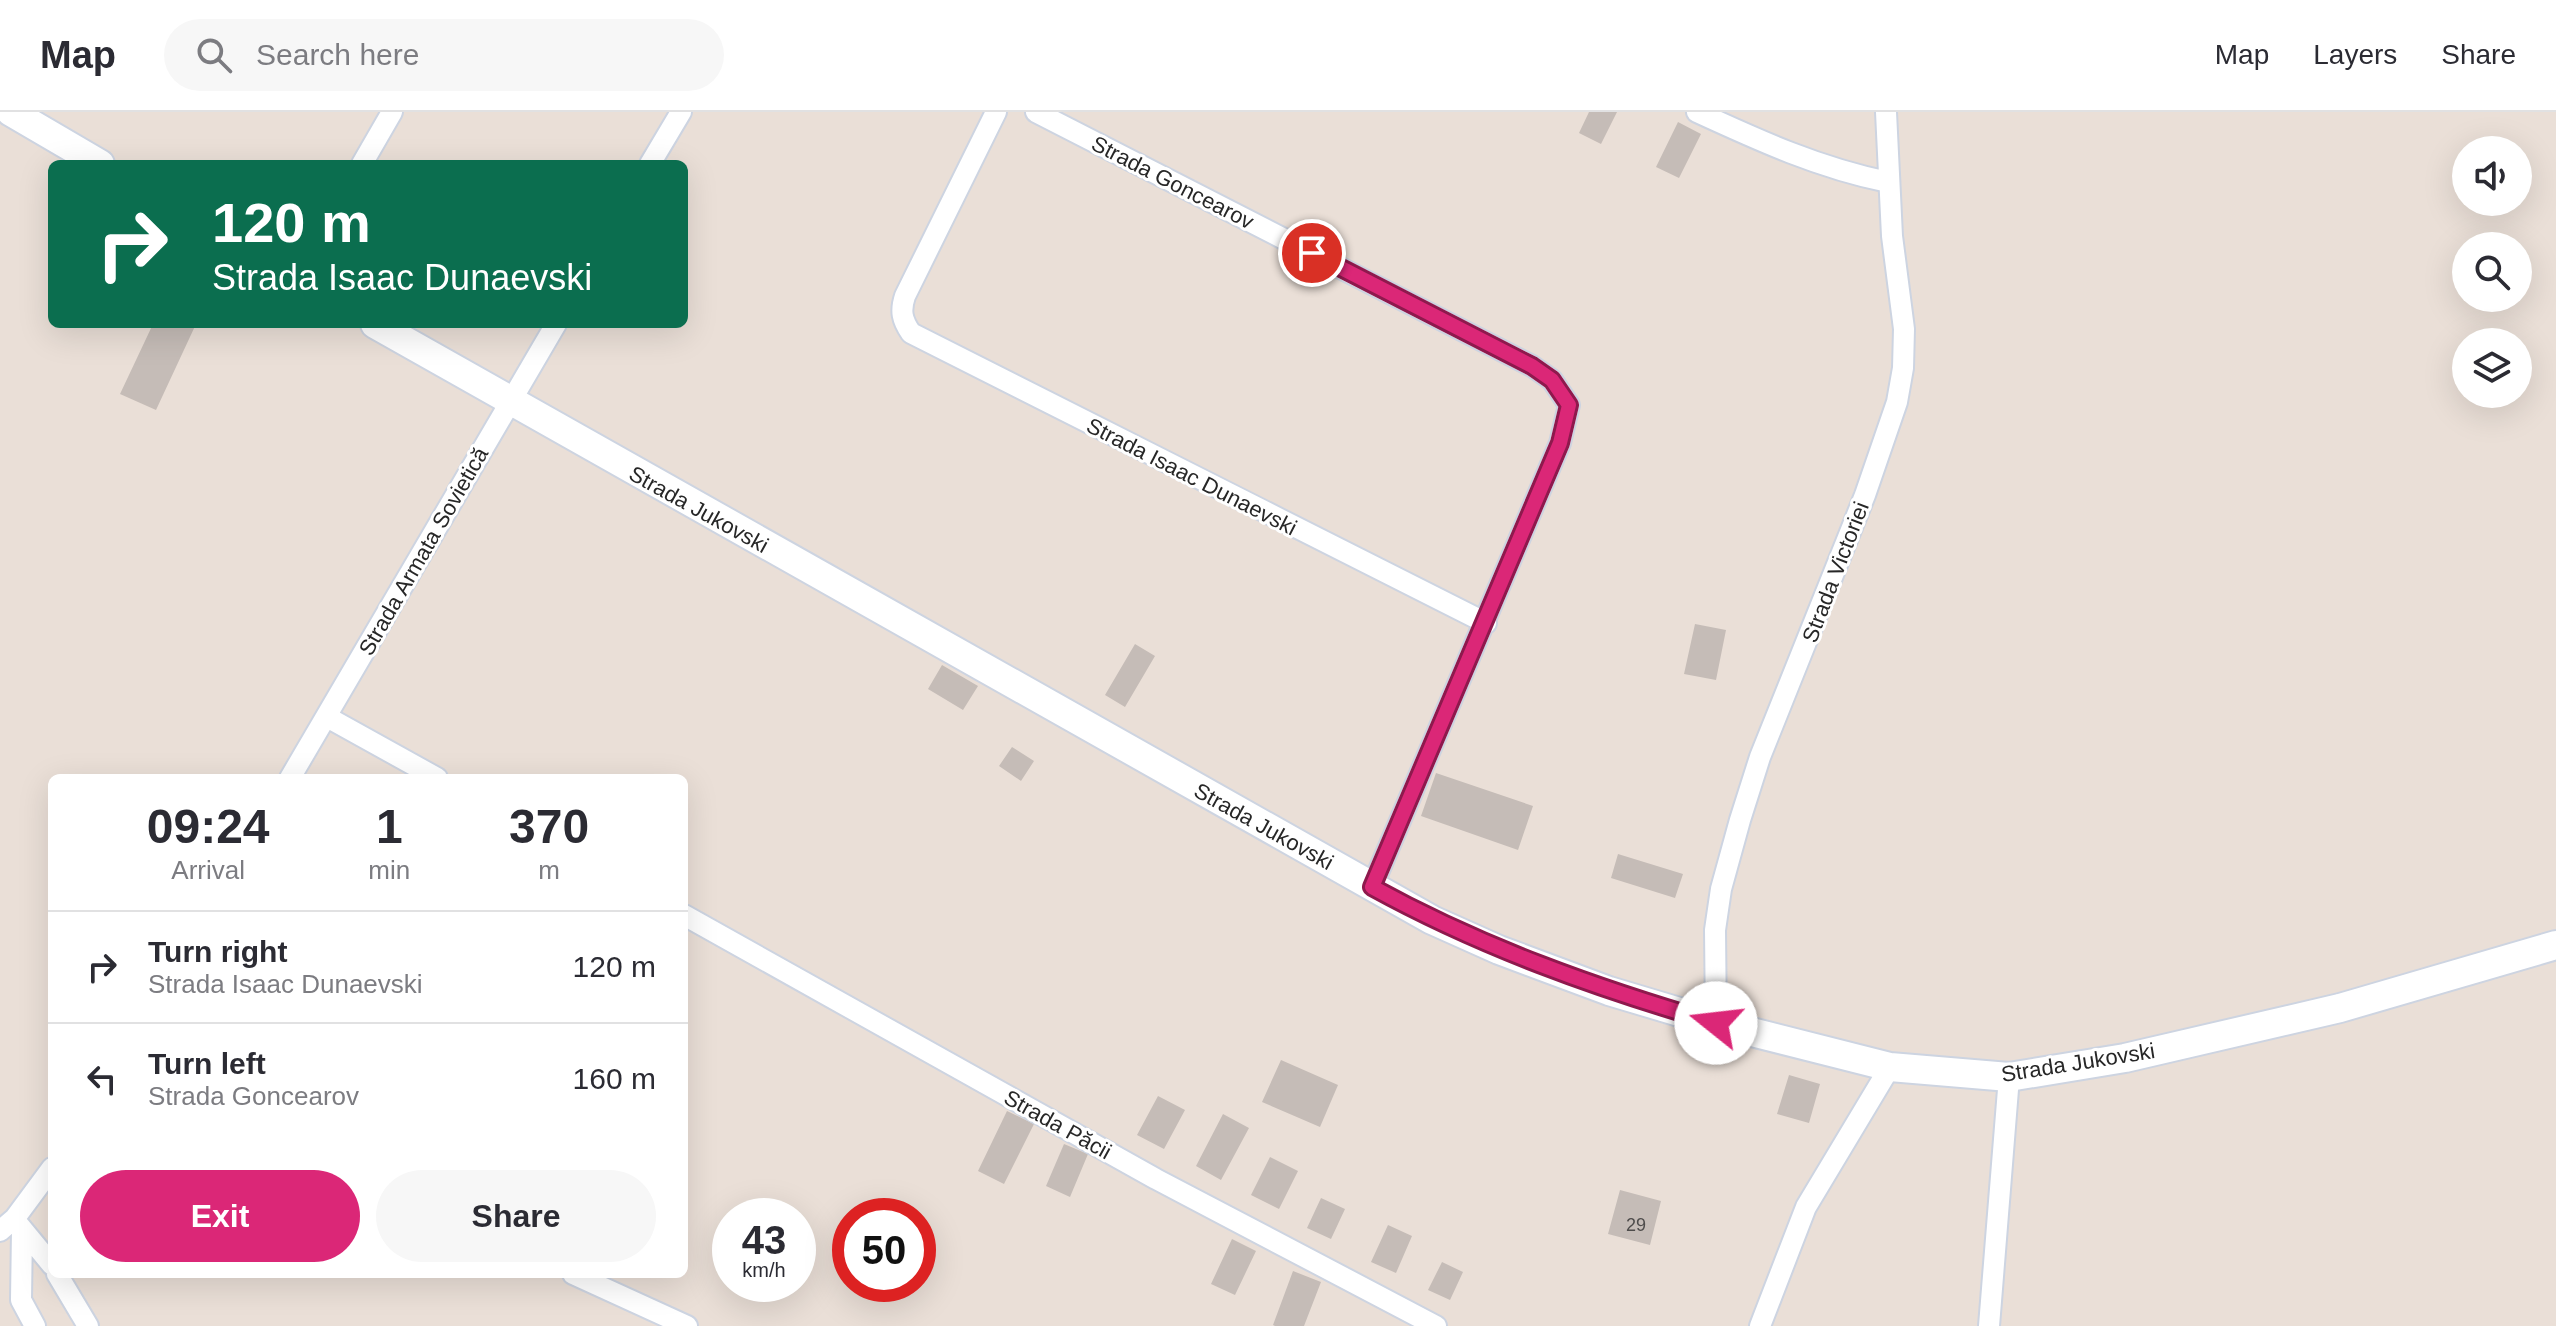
<!DOCTYPE html>
<html lang="en">
<head>
<meta charset="utf-8">
<style>
	body { margin:0; font-family:Arial,sans-serif; background:#f7f7f7; color:#2b2b33; height:100vh; display:flex; flex-direction:column; font-size:30px; white-space:nowrap }
	* { box-sizing:border-box; margin:0 }
	p { font-size:26px; color:#7c7c81 }
	.icon { flex:none; width:44px; height:44px; fill:none; stroke:currentColor; stroke-width:2; stroke-linecap:round; stroke-linejoin:round }
	.map { position:relative; flex:1; overflow:hidden }
	.details { position:absolute; left:48px; top:662px; width:640px; height:504px; display:flex; flex-direction:column; background:#fff; border-radius:12px; box-shadow:0 8px 32px #0002 }
	.details>* { flex:none }
	.hud { position:absolute; left:48px; top:48px; width:640px; height:168px; border-radius:12px; box-shadow:0 8px 32px #0002; background:#0b6e4f; color:#fff; overflow:hidden }
	.buttons { position:absolute; left:2452px; top:24px; display:grid; gap:16px }
	.buttons a { display:grid; place-items:center; width:80px; height:80px; border-radius:50%; background:#fff; box-shadow:0 8px 32px #0002; font-size:40px }
	.speed { position:absolute; left:712px; top:1086px; display:flex; gap:16px; font-size:40px; font-weight:700; text-align:center }
	.speed>* { display:grid; place-content:center; width:104px; height:104px; border-radius:50%; background:#fff; box-shadow:0 8px 32px #0002; line-height:1 }
	.speed small { font-size:20px; font-weight:400 }
	.speed .limit { border:12px solid #d22; background:#fff; color:#111 }
	.pin { position:absolute; display:grid; place-items:center; width:68px; height:68px; color:#fff; margin:-34px; border:4px solid #fff; border-radius:50%; box-shadow:0 2px 8px #0007 }
	.me { position:absolute; width:88px; margin:-44px; rotate:286deg; stroke-linejoin:round; filter:drop-shadow(0 0 6px #0008) }
	.turn { display:flex; align-items:center; gap:28px; height:168px; padding:0 32px; font-size:36px }
	.turn .icon { width:104px; height:104px; stroke-width:2.5 }
	.turn b { display:block; font-size:56px; line-height:68px }
	.eta { display:flex; justify-content:space-evenly; align-items:center; height:136px; text-align:center }
	.eta b { font-size:48px; font-weight:700; line-height:56px }
	.cta { display:flex; gap:16px; margin-top:auto; padding:16px 32px }
	.cta a { flex:1; height:92px; border-radius:48px; background:#db2777; color:#fff; font-size:32px; font-weight:700; line-height:92px; text-align:center }
	.cta a+a { background:#f7f7f7; color:#2b2b33 }
	ul { padding:0; list-style:none }
	li { display:flex; align-items:center; gap:24px; height:112px; padding:0 32px; border-top:2px solid #e1e1e2 }
	li div { flex:1 }
	li b { display:block; font-size:30px }
	li em { font-style:normal }
	header { display:flex; align-items:center; gap:48px; box-sizing:border-box; height:112px; padding:0 40px; background:#fff; border-bottom:2px solid #e1e1e2 }
	header strong { font-size:38px }
	nav { display:flex; gap:44px; margin-inline-start:auto; font-size:28px }
	.search { width:560px; height:72px; background:#f7f7f7; display:flex; align-items:center; gap:20px; box-sizing:border-box; padding:0 28px; border-radius:44px; color:#7c7c81; font-size:30px }
	.map>svg:first-child { display:block }
	.building { fill:#c5bcb7 }
	.lines { fill:none; stroke-linecap:round; stroke-linejoin:round }
	.street-casing { stroke:#cdd4e1; stroke-width:24 }
	.secondary-casing { stroke:#cdd4e1; stroke-width:32 }
	.street { stroke:#fff; stroke-width:20 }
	.secondary { stroke:#fff; stroke-width:28 }
	.route-casing { stroke:#8e194d; stroke-width:20 }
	.route { stroke:#db2777; stroke-width:14 }
	.labels { text-anchor:middle; stroke-width:6; stroke-linejoin:round; paint-order:stroke }
	.number-label { font-size:18px; fill:#4e4c4b }
	.street-label { font-size:22px; fill:#272727; stroke:#fff }
</style>
</head>
<body>
<header>
<strong>Map</strong>
<div class="search"><svg class="icon" aria-label="search" viewBox="0 0 24 24"><circle cx="10" cy="10" r="6"/><path d="M15 15l6 6"/></svg>Search here</div>
<nav><a>Map</a><a>Layers</a><a>Share</a></nav>
</header>
<div class="map">
<svg width="2556" height="1214" viewBox="0 0 2556 1214">
	<rect width="100%" height="100%" fill="#eadfd7"/>
	<!-- building -->
	<path class="building" d="M 1589,0 L 1617,0 L 1601,32 L 1579,21 Z
		M 1678,10 L 1701,22 L 1679,66 L 1656,55 Z
		M 153,212 L 196,212 L 156,298 L 120,282 Z
		M 1695,512 L 1726,518 L 1716,568 L 1684,562 Z
		M 1135,532 L 1155,544 L 1125,595 L 1105,583 Z
		M 942,553 L 978,574 L 963,598 L 928,577 Z
		M 1012,635 L 1034,649 L 1021,669 L 999,654 Z
		M 1436,661 L 1533,694 L 1518,738 L 1421,704 Z
		M 1618,742 L 1683,762 L 1675,786 L 1611,766 Z
		M 1281,948 L 1338,973 L 1320,1015 L 1262,990 Z
		M 1789,963 L 1820,972 L 1809,1011 L 1777,1002 Z
		M 1158,984 L 1185,998 L 1164,1037 L 1137,1023 Z
		M 1007,999 L 1034,1012 L 1004,1072 L 978,1059 Z
		M 1223,1002 L 1249,1016 L 1221,1068 L 1196,1054 Z
		M 1064,1032 L 1088,1042 L 1070,1085 L 1046,1074 Z
		M 1270,1045 L 1298,1059 L 1279,1097 L 1251,1083 Z
		M 1620,1078 L 1661,1089 L 1650,1133 L 1608,1122 Z
		M 1321,1086 L 1345,1097 L 1331,1127 L 1307,1116 Z
		M 1388,1113 L 1412,1124 L 1396,1161 L 1371,1150 Z
		M 1232,1127 L 1256,1139 L 1235,1183 L 1211,1172 Z
		M 1442,1150 L 1463,1160 L 1450,1188 L 1428,1178 Z
		M 1293,1159 L 1321,1170 L 1304,1214 L 1275,1214 L 1273,1213 Z"/>
	<g class="lines">
		<defs>
			<path id="street" d="M 996,0 L 905,184 C 900,199 902,208 911,221 L 1486,511
				M 1036,0 L 1532,254 L 1552,268 L 1569,293 L 1560,331 L 1372,775
				M 1697,0 C 1760,29 1819,56 1888,70
				M 362,52 L 392,0
				M 650,52 L 681,0
				M 327,605 L 437,666
				M 290,666 L 556,212
				M 684,803 L 1156,1067 L 1436,1214
				M 1716,911 L 1715,818 L 1721,777 L 1740,708 L 1760,645 L 1865,383 L 1897,290 L 1903,256 L 1904,217 L 1892,124 L 1886,0
				M 19,1113 L 52,1153
				M 22,1118 L 21,1188 L 35,1214
				M 0,1119 L 15,1106 L 52,1056
				M 57,1162 L 88,1214
				M 573,1162 L 687,1214
				M 1760,1214 L 1806,1095 L 1890,955
				M 1989,1214 L 2009,965"/>
			<path id="secondary" d="M 11,0 L 100,52
				M 375,212 L 1432,808 L 1499,838 L 1609,879 L 1716,911 L 1890,955 L 2009,965 L 2125,946 L 2340,896 L 2556,833"/>
		</defs>
		<!-- street casing -->
		<use href="#street" class="street-casing"/>
		<!-- secondary casing -->
		<use href="#secondary" class="secondary-casing"/>
		<!-- street -->
		<use href="#street" class="street"/>
		<!-- secondary -->
		<use href="#secondary" class="secondary"/>
	</g>
	<g class="lines">
		<defs>
			<path id="route" d="M 1312,141 L 1532,254 L 1552,268 L 1569,293 L 1560,331 L 1372,775 C 1481,835 1596,876 1716,911"/>
		</defs>
		<!-- route casing -->
		<use href="#route" class="route-casing"/>
		<!-- route -->
		<use href="#route" class="route"/>
	</g>
	<g class="labels">
		<!-- number labels -->
		<g class="number-label">
			<text x="1636" y="1119">29</text>
		</g>
		<!-- street labels -->
		<g class="street-label">
			<text transform="translate(1173 70) rotate(27)" y="8">Strada Goncearov</text>
			<text transform="translate(1192 364) rotate(27)" y="8">Strada Isaac Dunaevski</text>
			<text transform="translate(699 397) rotate(29)" y="8">Strada Jukovski</text>
			<text transform="translate(423 439) rotate(-60)" y="8">Strada Armata Sovietică</text>
			<text transform="translate(1835 460) rotate(-69)" y="8">Strada Victoriei</text>
			<text transform="translate(1264 714) rotate(29)" y="8">Strada Jukovski</text>
			<text transform="translate(2078 950) rotate(-9)" y="8">Strada Jukovski</text>
			<text transform="translate(1058 1012) rotate(29)" y="8">Strada Păcii</text>
		</g>
	</g>
</svg>
<div class="buttons">
<a><svg class="icon" aria-label="sound" viewBox="0 0 24 24"><path d="M4 9h4l5-4v14l-5-4H4zM17 9q2 3 0 6"/></svg></a>
<a><svg class="icon" aria-label="search" viewBox="0 0 24 24"><circle cx="10" cy="10" r="6"/><path d="M15 15l6 6"/></svg></a>
<a><svg class="icon" aria-label="layers" viewBox="0 0 24 24"><path d="M12 4l9 5-9 5-9-5zM3 14l9 5 9-5"/></svg></a>
</div>
<div class="speed"><div>43<small>km/h</small></div><div class="limit">50</div></div>
<div class="pin" style="left:1312px;top:141px;background:#d93025"><svg class="icon" aria-label="arrive" viewBox="0 0 24 24"><path d="M6 21V4h12l-3 4 3 4H6"/></svg></div>
<svg class="me" style="left:1716px;top:911px" viewBox="-20 -20 40 40"><circle r="19" fill="#fff"/><path d="M0-13L10 11 0 6-10 11z" fill="#db2777"/></svg>
<div class="hud">
<div class="turn"><svg class="icon" aria-label="right" viewBox="0 0 24 24"><path d="M7 20v-9h11M14 6l5 5-5 5"/></svg><div><b>120 m</b>Strada Isaac Dunaevski</div></div>
</div>
<section class="details">
<div class="eta">
<div><b>09:24</b><p>Arrival</p></div>
<div><b>1</b><p>min</p></div>
<div><b>370</b><p>m</p></div>
</div>
<ul>
<li><svg class="icon" aria-label="right" viewBox="0 0 24 24"><path d="M7 20v-9h11M14 6l5 5-5 5"/></svg><div><b>Turn right</b><p>Strada Isaac Dunaevski</p></div><em>120 m</em></li>
<li><svg class="icon" aria-label="left" viewBox="0 0 24 24"><path d="M17 20v-9H6M10 6l-5 5 5 5"/></svg><div><b>Turn left</b><p>Strada Goncearov</p></div><em>160 m</em></li>
</ul>
<div class="cta"><a>Exit</a><a>Share</a></div>
</section>
</div>
</body>
</html>
